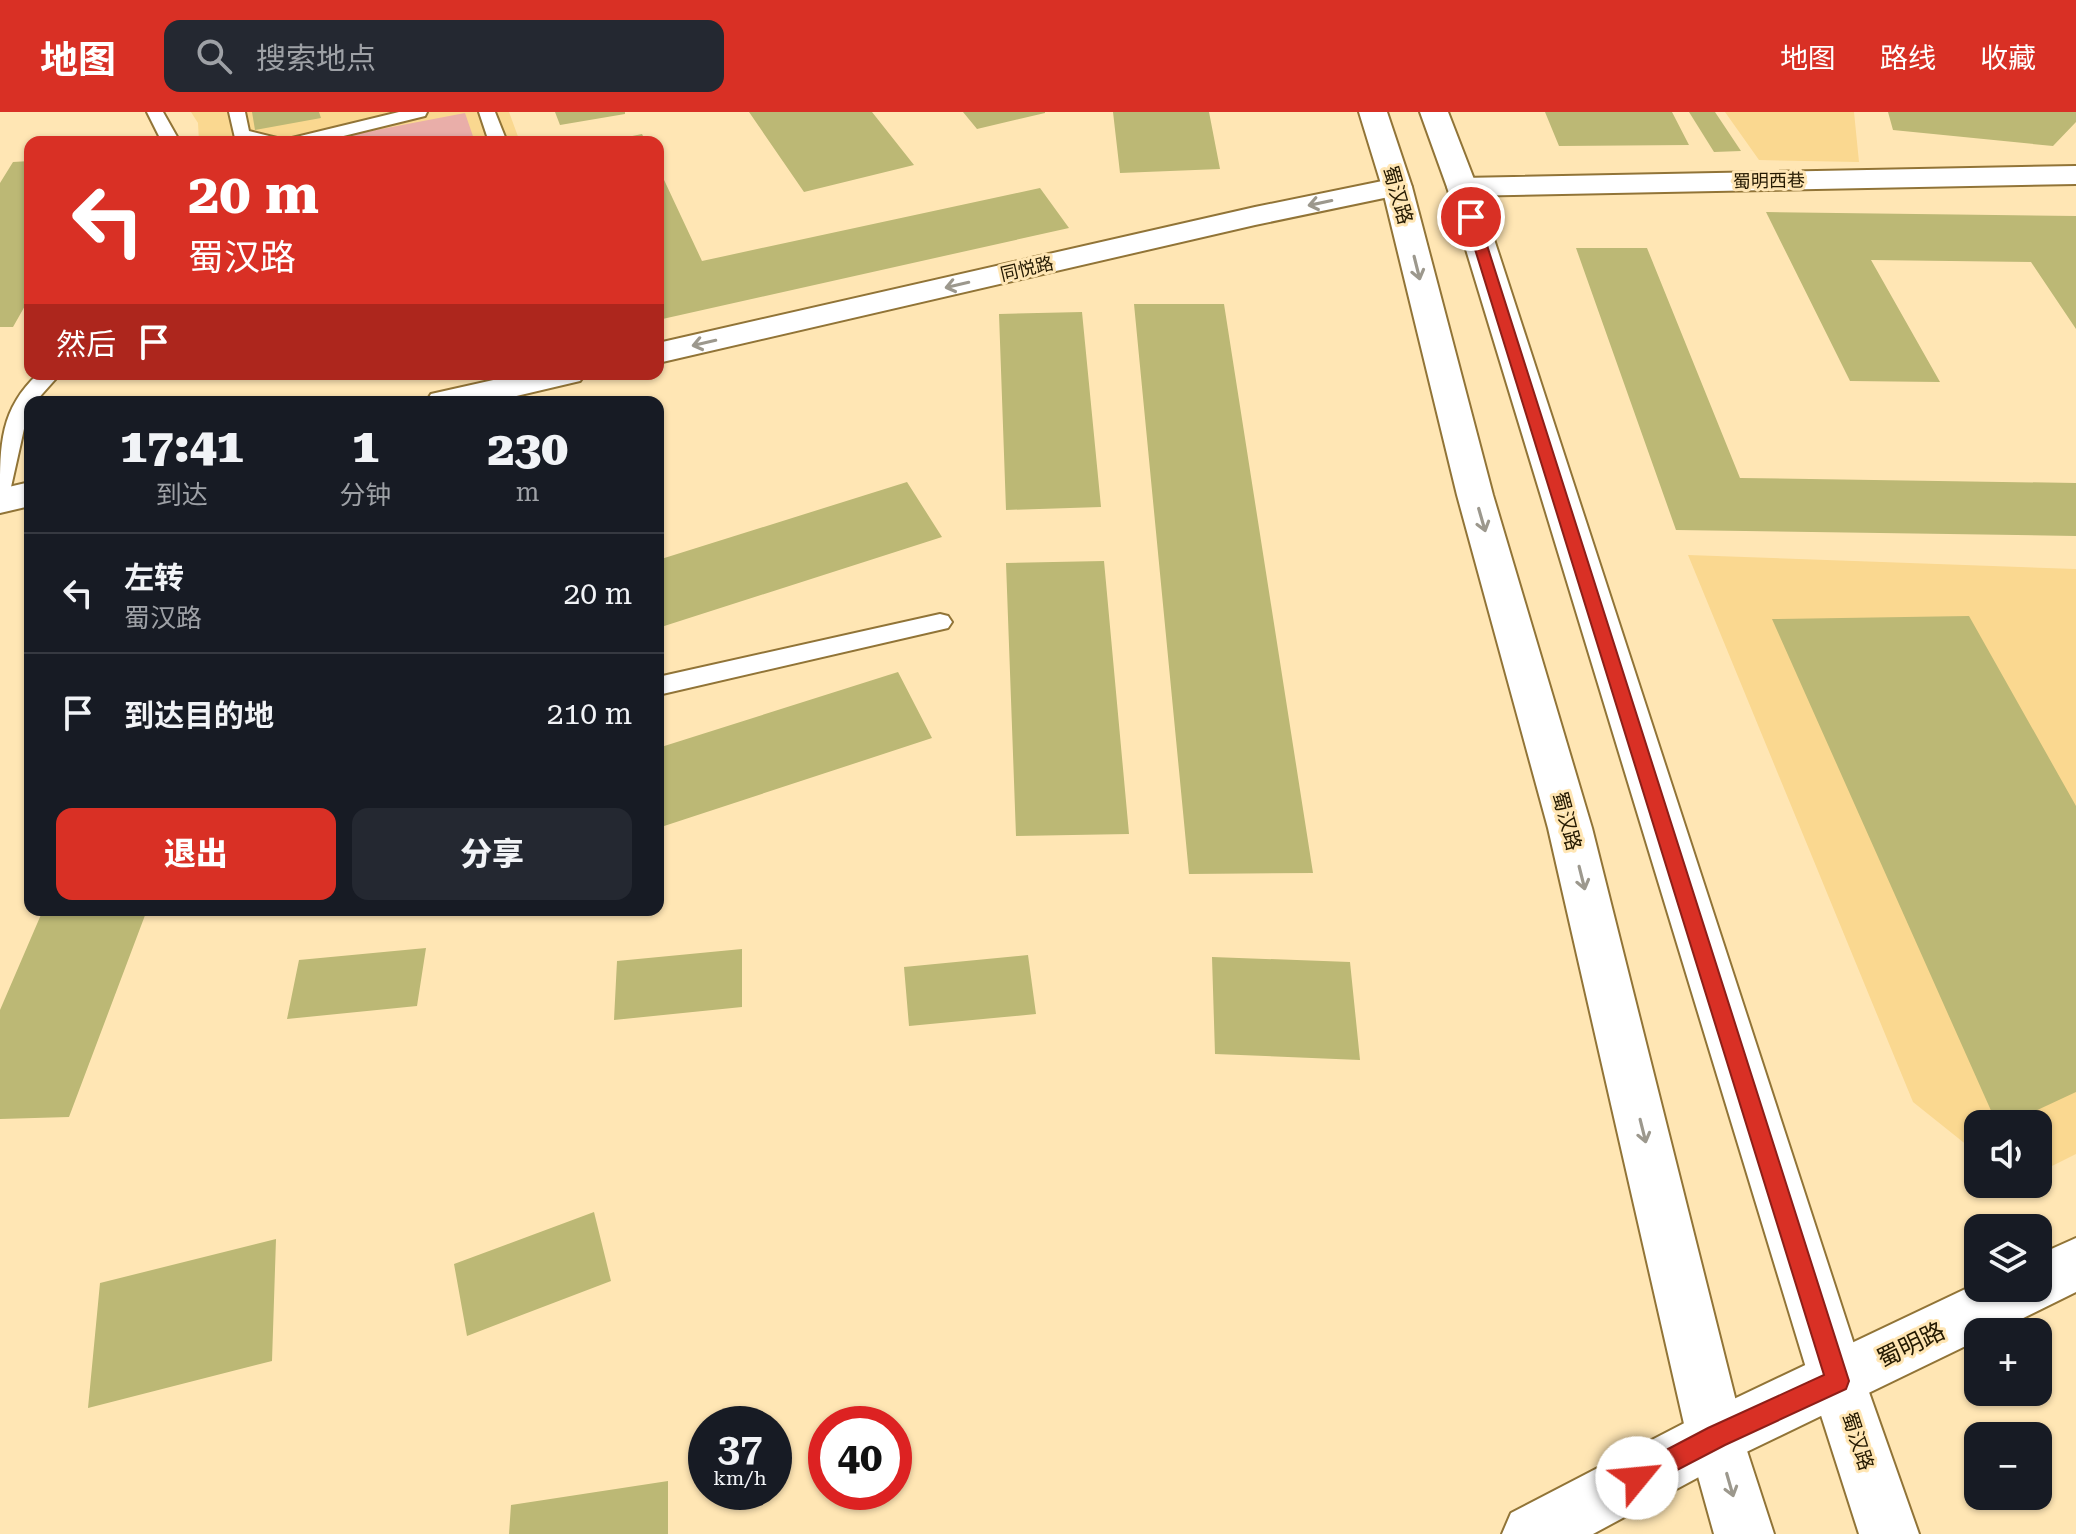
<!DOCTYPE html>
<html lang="zh">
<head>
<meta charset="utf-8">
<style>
	body { margin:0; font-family:"Roboto Serif","Noto Sans SC",serif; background:#242831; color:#f1f3f6; height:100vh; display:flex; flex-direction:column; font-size:30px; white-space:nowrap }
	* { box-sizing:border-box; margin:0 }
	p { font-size:26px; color:#9ea1a6 }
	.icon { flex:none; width:44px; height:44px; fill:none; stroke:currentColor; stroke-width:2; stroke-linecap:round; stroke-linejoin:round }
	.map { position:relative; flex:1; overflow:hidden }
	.details { position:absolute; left:24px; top:284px; width:640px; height:520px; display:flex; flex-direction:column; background:#171b24; border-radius:16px; box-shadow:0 2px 6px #0004 }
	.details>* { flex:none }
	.hud { position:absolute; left:24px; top:24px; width:640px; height:244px; border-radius:16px; box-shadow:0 2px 6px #0004; background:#d93025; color:#fff; overflow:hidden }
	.tools { position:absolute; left:1964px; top:998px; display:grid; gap:16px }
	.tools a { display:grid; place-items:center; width:88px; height:88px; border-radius:16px; background:#171b24; box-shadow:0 2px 6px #0004; font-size:40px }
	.speed { position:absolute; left:688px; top:1294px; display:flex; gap:16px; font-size:40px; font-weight:700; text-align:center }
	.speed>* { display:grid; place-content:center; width:104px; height:104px; border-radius:50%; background:#171b24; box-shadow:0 2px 6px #0004; line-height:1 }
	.speed small { font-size:20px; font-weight:400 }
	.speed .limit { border:12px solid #d22; background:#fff; color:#111 }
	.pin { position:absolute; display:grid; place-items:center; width:68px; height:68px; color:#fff; margin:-34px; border:4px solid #fff; border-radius:50%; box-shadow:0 2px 8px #0007 }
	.me { position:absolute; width:88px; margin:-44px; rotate:62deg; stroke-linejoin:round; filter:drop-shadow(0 0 6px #0008) }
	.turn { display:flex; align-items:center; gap:28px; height:168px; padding:0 32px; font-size:36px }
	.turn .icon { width:104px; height:104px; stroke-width:2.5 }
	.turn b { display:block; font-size:56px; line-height:68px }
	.then { display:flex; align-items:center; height:76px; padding:0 32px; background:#0003; gap:16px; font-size:30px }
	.eta { display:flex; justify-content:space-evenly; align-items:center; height:136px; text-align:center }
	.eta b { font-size:48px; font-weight:800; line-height:56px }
	.button { display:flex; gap:16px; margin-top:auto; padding:16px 32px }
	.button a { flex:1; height:92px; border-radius:16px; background:#d93025; color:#fff; font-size:32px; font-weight:800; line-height:92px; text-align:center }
	.button a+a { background:#242831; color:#f1f3f6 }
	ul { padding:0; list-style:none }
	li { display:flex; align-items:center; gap:24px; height:120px; padding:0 32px; border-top:2px solid #363941 }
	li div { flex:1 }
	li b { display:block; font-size:30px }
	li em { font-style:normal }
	header { display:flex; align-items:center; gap:48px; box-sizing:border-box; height:112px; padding:0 40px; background:#d93025; color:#fff }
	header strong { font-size:38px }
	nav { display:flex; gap:44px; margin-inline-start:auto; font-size:28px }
	.search { width:560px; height:72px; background:#242831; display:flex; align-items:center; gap:20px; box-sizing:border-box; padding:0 28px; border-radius:16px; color:#9ea1a6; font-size:30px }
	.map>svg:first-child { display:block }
	.built { fill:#fad890 }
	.green { fill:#e9aea9 }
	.building { fill:#bcb875 }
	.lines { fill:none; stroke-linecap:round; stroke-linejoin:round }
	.service-casing { stroke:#917437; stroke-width:4 }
	.minor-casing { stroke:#917437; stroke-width:4 }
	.tertiary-casing { stroke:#917437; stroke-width:4 }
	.primary-casing { stroke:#917437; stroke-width:4 }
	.trunk-casing { stroke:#917437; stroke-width:4 }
	.service { fill:#fff; fill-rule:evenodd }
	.minor { fill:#fff; fill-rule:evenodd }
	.tertiary { fill:#fff; fill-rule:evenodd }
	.primary { fill:#fff; fill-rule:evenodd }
	.trunk { fill:#fff; fill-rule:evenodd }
	.oneway { stroke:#9c988d }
	.route { fill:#d93025; stroke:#8d1f18; stroke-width:2 }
	.labels { text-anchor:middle; stroke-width:6; stroke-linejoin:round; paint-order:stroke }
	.far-street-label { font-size:18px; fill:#241901; stroke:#ffe6b4 }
	.street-label { font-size:20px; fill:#241901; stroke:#ffe6b4 }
	.near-street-label { font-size:24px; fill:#241901; stroke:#ffe6b4 }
</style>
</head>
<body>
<header>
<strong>地图</strong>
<div class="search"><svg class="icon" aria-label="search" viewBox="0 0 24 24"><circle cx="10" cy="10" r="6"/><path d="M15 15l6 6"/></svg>搜索地点</div>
<nav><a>地图</a><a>路线</a><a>收藏</a></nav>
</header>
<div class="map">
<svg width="2076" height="1422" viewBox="0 0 2076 1422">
	<rect width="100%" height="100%" fill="#ffe6b4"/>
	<!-- built -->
	<path class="built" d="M 191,0 L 509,0 L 520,30 L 199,30 L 198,11 Z
		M 1725,0 L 1854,0 L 1859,50 L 1759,48 Z
		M 1688,443 L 2076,457 L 2076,1042 L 2038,1061 L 2038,1012 L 1978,1012 L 1978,1042 L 1913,990 Z"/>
	<!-- green -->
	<path class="green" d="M 465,1 L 475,30 L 313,30 Z"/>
	<!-- building -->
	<path class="building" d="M 252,0 L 319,0 L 321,6 L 255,18 Z
		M 555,0 L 625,0 L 625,2 L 560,13 Z
		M 749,0 L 872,0 L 914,53 L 804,80 Z
		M 963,0 L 1045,0 L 1045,1 L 977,17 Z
		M 1113,0 L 1209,0 L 1220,57 L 1120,61 Z
		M 1545,0 L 1672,0 L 1689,33 L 1559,34 Z
		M 1689,0 L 1715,0 L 1741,39 L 1714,40 Z
		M 1888,0 L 2076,0 L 2076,10 L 2053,34 L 1893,18 Z
		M 642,22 L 646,30 L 608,30 L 608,29 Z
		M 30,49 L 30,185 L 13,215 L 0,215 L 0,71 L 13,50 Z
		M 658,55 L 702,149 L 1040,76 L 1069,116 L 658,208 Z
		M 1766,100 L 2076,104 L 2076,217 L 2031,150 L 1871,148 L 1940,270 L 1850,269 Z
		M 1576,136 L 1647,136 L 1740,366 L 2076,371 L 2076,424 L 1676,418 Z
		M 1134,192 L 1224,192 L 1313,761 L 1189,762 Z
		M 1082,200 L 1101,395 L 1006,398 L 999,202 Z
		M 907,370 L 942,425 L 658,516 L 658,448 Z
		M 1104,449 L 1129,722 L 1016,724 L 1006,451 Z
		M 1969,504 L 2076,694 L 2076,980 L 2007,1012 L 1997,1012 L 1772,507 Z
		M 898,560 L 932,626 L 658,716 L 658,636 Z
		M 43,798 L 147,798 L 69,1005 L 0,1007 L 0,898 Z
		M 426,836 L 417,894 L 287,907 L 299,848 Z
		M 742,837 L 742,895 L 614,908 L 617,849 Z
		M 1028,843 L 1036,902 L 909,914 L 904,855 Z
		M 1212,845 L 1350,850 L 1360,948 L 1215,942 Z
		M 594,1100 L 611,1169 L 467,1224 L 454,1152 Z
		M 276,1127 L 272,1249 L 88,1296 L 100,1171 Z
		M 668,1369 L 668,1422 L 509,1422 L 511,1393 Z"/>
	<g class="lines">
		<defs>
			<path id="service" d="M 147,0 L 163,0 L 180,30 L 162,30 Z
				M 229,0 L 245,0 L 249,19 L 277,26 L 280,30 L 251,30 L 235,26 Z
				M 399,0 L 427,0 L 425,4 L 319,30 L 289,30 L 292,26 Z
				M 479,0 L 495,0 L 507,30 L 489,30 Z
				M 38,262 L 60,262 L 35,290 L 30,290 L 11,375 L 8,380 L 0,382 C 0,333 0,297 38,262 Z
				M 940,502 L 948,504 L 952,510 L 948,516 L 658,583 L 658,565 Z"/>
			<path id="minor" d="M 2076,54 L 2076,72 L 1462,84 L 1451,81 L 1447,75 L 1451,69 L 1462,66 Z
				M 1397,66 L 1408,69 L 1412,75 L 1408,81 L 1255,113 L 658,251 L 658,231 L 1255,95 Z
				M 520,262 L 585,262 L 580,269 L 491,290 L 426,290 L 431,282 Z
				M 30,370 L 30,394 L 0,401 L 0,377 Z"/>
			<path id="tertiary" d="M 2076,1126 L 2076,1180 L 1995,1220 L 1978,1220 L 1978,1228 L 1736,1345 L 1593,1422 L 1502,1422 L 1511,1401 L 1696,1305 L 1978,1171 L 1978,1176 L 2038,1176 L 2038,1143 Z"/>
			<path id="primary" d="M 1838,1241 L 1858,1249 L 1919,1422 L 1859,1422 L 1810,1269 L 1818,1249 Z
				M 1716,1296 L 1736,1305 L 1774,1422 L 1714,1422 L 1687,1325 L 1696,1305 Z"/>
			<path id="trunk" d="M 1359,0 L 1387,0 L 1412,75 L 1493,383 L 1592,716 L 1745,1325 L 1736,1345 L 1716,1354 L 1696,1345 L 1687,1325 L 1548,716 L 1457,383 L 1382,75 Z
				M 1420,0 L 1448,0 L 1477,75 L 1866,1269 L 1858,1289 L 1838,1297 L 1818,1289 L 1810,1269 L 1447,75 Z"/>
		</defs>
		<!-- service casing -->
		<use href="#service" class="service-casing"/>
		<!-- minor casing -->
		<use href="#minor" class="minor-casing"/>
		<!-- tertiary casing -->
		<use href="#tertiary" class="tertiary-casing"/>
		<!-- primary casing -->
		<use href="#primary" class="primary-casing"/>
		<!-- trunk casing -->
		<use href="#trunk" class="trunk-casing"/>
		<!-- service -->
		<use href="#service" class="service"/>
		<!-- minor -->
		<use href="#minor" class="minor"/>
		<!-- tertiary -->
		<use href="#tertiary" class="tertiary"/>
		<!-- primary -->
		<use href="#primary" class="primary"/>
		<!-- trunk -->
		<use href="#trunk" class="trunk"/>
	</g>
	<!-- one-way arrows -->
	<defs><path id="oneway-shaft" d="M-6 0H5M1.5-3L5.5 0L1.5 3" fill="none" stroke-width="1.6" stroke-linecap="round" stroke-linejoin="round" transform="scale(2)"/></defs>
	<g class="oneway">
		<use href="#oneway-shaft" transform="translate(1320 91) rotate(168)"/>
		<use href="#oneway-shaft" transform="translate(1417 156) rotate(76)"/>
		<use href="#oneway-shaft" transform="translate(957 173) rotate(167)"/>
		<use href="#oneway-shaft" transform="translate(704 231) rotate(167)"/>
		<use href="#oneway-shaft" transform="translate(1482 408) rotate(74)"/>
		<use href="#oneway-shaft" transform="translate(1582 766) rotate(76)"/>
		<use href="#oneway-shaft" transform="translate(1643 1019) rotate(76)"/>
		<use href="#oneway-shaft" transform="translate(1730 1373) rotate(74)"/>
	</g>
	<!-- route -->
	<path class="route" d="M 1467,103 L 1478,105 L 1849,1269 L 1846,1277 L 1725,1333 L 1637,1379 L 1628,1375 L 1625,1366 L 1628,1358 L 1708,1316 L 1824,1263 L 1465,105 Z"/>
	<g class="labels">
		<!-- far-street labels -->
		<g class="far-street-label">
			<text transform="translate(1769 69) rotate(-1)" y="6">蜀明西巷</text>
			<text transform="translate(1027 157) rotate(-13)" y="6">同悦路</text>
		</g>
		<!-- street labels -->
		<g class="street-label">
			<text transform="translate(1398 83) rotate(74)" y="7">蜀汉路</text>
			<text transform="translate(1567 709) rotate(75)" y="7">蜀汉路</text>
			<text transform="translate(1858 1329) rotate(72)" y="7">蜀汉路</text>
		</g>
		<!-- near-street labels -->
		<g class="near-street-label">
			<text transform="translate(1911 1233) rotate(-26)" y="8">蜀明路</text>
		</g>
	</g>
</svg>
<div class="tools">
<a><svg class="icon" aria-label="sound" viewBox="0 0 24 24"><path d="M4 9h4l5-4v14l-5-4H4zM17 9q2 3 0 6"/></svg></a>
<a><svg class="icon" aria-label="layers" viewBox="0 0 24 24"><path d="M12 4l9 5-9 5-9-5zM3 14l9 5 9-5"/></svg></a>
<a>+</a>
<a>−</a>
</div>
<div class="speed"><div>37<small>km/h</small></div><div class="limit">40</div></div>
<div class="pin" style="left:1471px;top:105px;background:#d93025"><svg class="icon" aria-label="arrive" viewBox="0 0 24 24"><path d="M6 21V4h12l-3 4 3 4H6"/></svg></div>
<svg class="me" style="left:1637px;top:1366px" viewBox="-20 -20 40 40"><circle r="19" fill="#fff"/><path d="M0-13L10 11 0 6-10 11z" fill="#d93025"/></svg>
<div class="hud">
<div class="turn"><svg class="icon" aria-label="left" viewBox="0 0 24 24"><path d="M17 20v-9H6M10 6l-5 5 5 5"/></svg><div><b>20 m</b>蜀汉路</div></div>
<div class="then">然后<svg class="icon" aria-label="arrive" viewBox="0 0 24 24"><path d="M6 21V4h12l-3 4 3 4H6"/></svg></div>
</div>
<section class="details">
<div class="eta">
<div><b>17:41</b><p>到达</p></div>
<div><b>1</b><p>分钟</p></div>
<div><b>230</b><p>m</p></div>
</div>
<ul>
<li><svg class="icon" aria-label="left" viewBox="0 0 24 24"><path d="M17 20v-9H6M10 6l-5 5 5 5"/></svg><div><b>左转</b><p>蜀汉路</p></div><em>20 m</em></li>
<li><svg class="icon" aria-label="arrive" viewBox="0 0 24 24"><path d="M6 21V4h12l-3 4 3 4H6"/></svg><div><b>到达目的地</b></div><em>210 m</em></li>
</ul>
<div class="button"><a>退出</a><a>分享</a></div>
</section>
</div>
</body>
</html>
